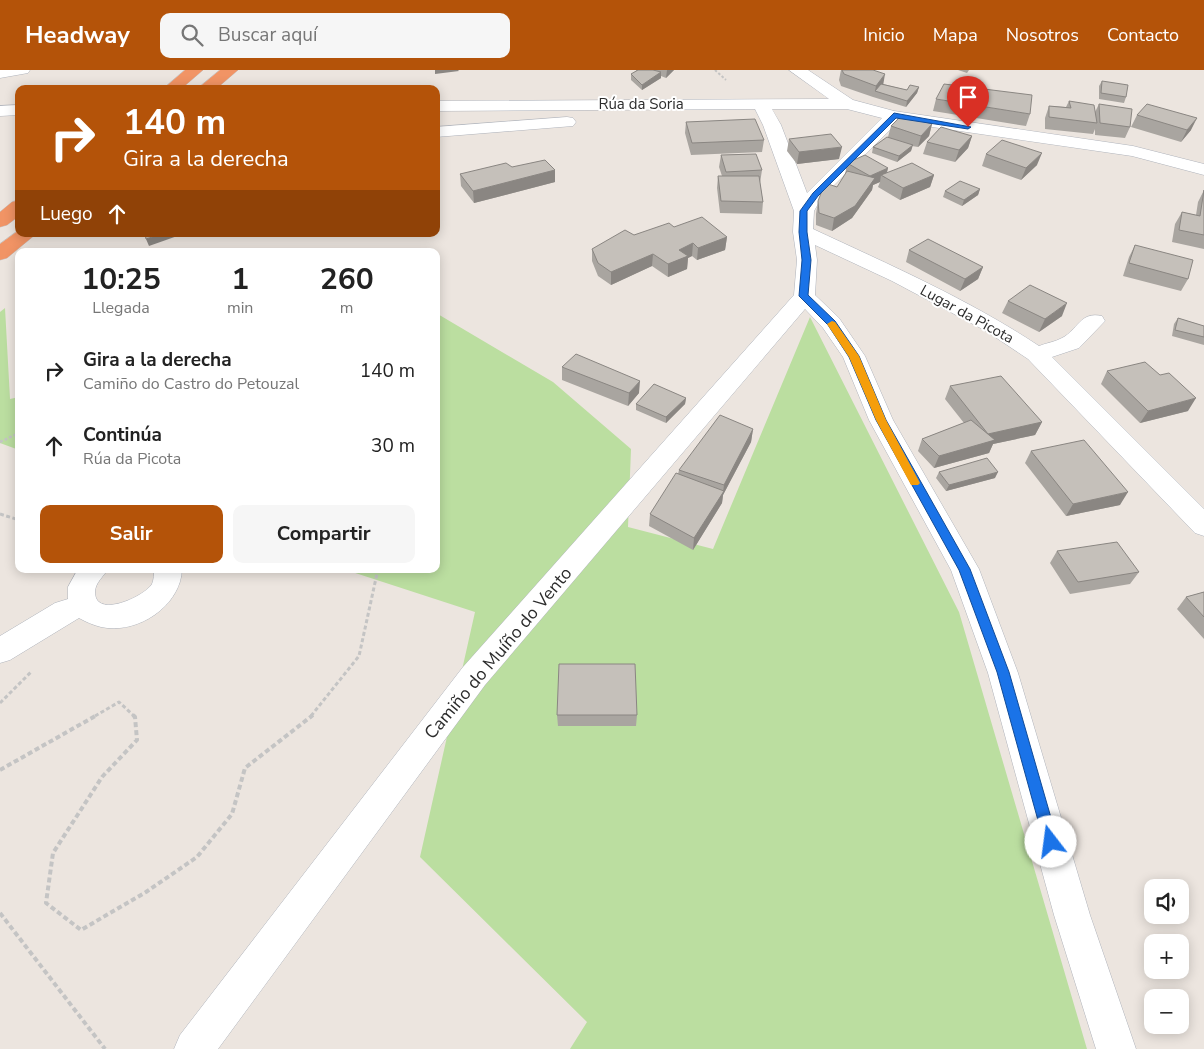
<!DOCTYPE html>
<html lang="es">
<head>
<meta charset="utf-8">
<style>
	body { margin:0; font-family:"Nunito Sans",sans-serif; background:#f6f6f6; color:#222; height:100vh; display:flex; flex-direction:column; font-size:19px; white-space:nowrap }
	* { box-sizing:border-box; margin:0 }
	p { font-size:16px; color:#767676 }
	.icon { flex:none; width:28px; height:28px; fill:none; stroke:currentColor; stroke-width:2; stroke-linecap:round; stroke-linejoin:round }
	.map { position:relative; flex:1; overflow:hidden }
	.side { position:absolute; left:15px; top:178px; width:425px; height:325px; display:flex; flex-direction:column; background:#fff; border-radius:10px; box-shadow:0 2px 12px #0003 }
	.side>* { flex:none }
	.hud { position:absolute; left:15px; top:15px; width:425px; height:152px; border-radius:10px; box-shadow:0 2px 12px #0003; background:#b45309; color:#fff; overflow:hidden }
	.buttons { position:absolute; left:1144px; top:809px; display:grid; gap:10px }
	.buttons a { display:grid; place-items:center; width:45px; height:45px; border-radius:10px; background:#fff; box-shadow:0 2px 12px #0003; font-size:25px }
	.pin { position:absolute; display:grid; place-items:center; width:42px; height:42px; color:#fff; margin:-51px -21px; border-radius:50% 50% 50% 0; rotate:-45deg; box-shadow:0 0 5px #0007 }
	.pin .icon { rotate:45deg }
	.me { position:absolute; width:55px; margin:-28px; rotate:345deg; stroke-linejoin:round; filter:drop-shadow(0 0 4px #0008) }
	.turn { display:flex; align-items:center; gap:18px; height:105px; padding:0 25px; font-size:22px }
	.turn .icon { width:65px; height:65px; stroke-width:2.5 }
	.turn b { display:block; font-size:35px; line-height:42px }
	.then { display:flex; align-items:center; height:48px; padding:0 25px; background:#0003; gap:10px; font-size:19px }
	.eta { display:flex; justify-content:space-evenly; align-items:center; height:85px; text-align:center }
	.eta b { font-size:30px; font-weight:700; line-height:35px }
	.action { display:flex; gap:10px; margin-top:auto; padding:10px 25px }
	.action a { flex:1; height:58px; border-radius:10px; background:#b45309; color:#fff; font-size:20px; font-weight:700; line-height:58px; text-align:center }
	.action a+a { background:#f6f6f6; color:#222 }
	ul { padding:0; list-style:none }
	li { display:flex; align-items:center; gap:15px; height:75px; padding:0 25px }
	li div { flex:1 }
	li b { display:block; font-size:19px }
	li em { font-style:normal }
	header { display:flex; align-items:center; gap:30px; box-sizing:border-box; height:70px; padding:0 25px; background:#b45309; color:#fff }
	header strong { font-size:24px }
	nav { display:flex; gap:28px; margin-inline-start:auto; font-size:18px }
	.search { width:350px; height:45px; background:#f6f6f6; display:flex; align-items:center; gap:12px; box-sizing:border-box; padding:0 18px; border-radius:10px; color:#767676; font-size:19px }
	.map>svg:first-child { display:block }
	.green { fill:#bbdea0 }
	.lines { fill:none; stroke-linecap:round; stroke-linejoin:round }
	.minor-casing { stroke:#afb3bb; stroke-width:1 }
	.highway-casing { stroke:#c4c4c4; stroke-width:1 }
	.path-far3 { stroke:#c4c4c4; stroke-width:2; stroke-dasharray:2.5 2; stroke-linecap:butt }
	.path-far2 { stroke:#c4c4c4; stroke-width:2.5; stroke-dasharray:3 2; stroke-linecap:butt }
	.path-far1 { stroke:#c4c4c4; stroke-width:3; stroke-dasharray:4 2.5; stroke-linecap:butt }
	.path { stroke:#c4c4c4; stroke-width:4; stroke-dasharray:5 3; stroke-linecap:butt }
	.minor { fill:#fff; fill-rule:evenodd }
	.highway { fill:#f19465; fill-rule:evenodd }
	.wall { fill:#a9a5a0 }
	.shaded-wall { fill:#8a8682 }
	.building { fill:#c5c0ba; stroke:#8a8682 }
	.route { fill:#1a73e8; stroke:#114b97 }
	.slow { fill:#f59e0b }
	.labels { text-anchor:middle; stroke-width:4; stroke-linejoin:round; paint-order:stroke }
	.far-street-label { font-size:15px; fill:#2c2c2c; stroke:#fff }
	.street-label { font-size:18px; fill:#2c2c2c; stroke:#fff }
</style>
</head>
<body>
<header>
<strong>Headway</strong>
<div class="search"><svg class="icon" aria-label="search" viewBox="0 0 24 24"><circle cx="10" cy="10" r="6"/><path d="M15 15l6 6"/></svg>Buscar aquí</div>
<nav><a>Inicio</a><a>Mapa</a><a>Nosotros</a><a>Contacto</a></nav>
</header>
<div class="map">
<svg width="1204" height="979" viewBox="0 0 1204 979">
	<rect width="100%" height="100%" fill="#ece5df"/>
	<!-- green -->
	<path class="green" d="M 5,238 L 10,329 L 19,327 L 19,380 L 0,373 L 0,242 Z
		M 436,243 L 553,312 L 631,379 L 628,457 L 713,479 L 810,247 L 959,542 L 1087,979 L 570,979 L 587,952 L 420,787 L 475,542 L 343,499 L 436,499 Z"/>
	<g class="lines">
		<defs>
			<path id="minor" d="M 0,0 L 30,0 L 28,3 L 0,8 Z
				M 789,0 L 808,0 L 853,30 L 894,41 L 1133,76 L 1204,94 L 1204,105 L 1132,86 L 898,52 L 822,127 L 814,141 L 813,159 C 890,195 968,229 1039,276 C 1046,273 1055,272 1062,268 C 1078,260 1080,241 1102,246 L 1105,251 L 1079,278 L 1052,287 L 1204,439 L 1204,466 L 1195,463 L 1028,289 L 986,261 L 892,211 L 815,175 L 817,190 L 815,225 L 839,248 L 865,286 L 893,350 L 979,499 L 1018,603 L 1090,845 L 1136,979 L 1096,979 L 1054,845 L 988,603 L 951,500 L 869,350 L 843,287 L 823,258 L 805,239 L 485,615 L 218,979 L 174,979 L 180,965 L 463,597 L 794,225 L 797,190 L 793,162 L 794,141 L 763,55 L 755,39 L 436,41 L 436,31 L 829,29 ZM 772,39 L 847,39 L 882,48 L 807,123 L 781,55 Z
				M 19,35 L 19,45 L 0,46 L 0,36 Z
				M 567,47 L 573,48 L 576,52 L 573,56 L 436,67 L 436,57 Z
				M 78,499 L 108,499 C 104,506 95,513 95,522 C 95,549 144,527 152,514 C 154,509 154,504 154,499 L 182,499 C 181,536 137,565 101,557 C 93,555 86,552 79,548 L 10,590 L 0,593 L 0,566 L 55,533 L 68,529 L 68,517 Z"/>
			<path id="highway" d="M 185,0 L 203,0 L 181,19 L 163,19 Z
				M 220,0 L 238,0 L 216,19 L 197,19 Z
				M 19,130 L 19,146 L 7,155 L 0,157 L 0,142 L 12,132 Z
				M 19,160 L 19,164 L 36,164 L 7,188 L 0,190 L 0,174 Z"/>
		</defs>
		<!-- minor casing -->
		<use href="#minor" class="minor-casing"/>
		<!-- highway casing -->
		<use href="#highway" class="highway-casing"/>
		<!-- path-far3 -->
		<path class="path-far3" d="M 715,0 L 726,10"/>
		<!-- path-far2 -->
		<path class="path-far2" d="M 0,372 L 19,363"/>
		<!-- path-far1 -->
		<path class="path-far1" d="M 0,444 L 19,450
			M 0,633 L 31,602
			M 95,646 L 119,632 L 134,646
			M 311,646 L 359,586 L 378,499"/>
		<!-- path -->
		<path class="path" d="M 133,645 L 135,647 L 137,670 L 102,707 L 53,783 L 46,833 L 81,860 L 146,822 L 197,787 L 232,744 L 245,698 L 313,645
			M 0,700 L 97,645
			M 0,843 L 105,979"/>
		<!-- minor -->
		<use href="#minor" class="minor"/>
		<!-- highway -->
		<use href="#highway" class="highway"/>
	</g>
	<!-- wall -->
	<path class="wall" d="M 636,0 L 674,0 L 666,8 L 661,6 L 661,8 L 642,20 L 631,10 L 631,4 L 636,1 Z
		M 841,0 L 873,0 L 883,14 L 907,20 L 919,17 L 917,23 L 906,37 L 873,27 L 841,16 L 839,10 Z
		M 958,0 L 969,0 L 967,3 Z
		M 1102,11 L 1126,27 L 1124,33 L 1099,29 L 1099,16 Z
		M 936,29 L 1030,44 L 1026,56 L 933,41 Z
		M 1069,31 L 1095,42 L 1099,34 L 1130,57 L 1125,68 L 1095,65 L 1095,59 L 1093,64 L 1045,59 L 1045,48 L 1049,36 L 1066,37 Z
		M 1137,45 L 1191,60 L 1181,72 L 1131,57 Z
		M 686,52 L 764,70 L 762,82 L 691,85 L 685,63 Z
		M 932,54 L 929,66 L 918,77 L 912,76 L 911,81 L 897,92 L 872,83 L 873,77 L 888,67 L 891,56 Z
		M 972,66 L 968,78 L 955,92 L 923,84 L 927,72 Z
		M 789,69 L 839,89 L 797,94 L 787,81 Z
		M 986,84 L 1037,95 L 1021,110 L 982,96 Z
		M 721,85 L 762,100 L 760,113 L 763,132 L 762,144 L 720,143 L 717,118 L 718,106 L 722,106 L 719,97 Z
		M 847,93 L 888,98 L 887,103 L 934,105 L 930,117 L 900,130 L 878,117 L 880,112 L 873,115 L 872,120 L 852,148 L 832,161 L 816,155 L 816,144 L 818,131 L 837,117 L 845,105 Z
		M 512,97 L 555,100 L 555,112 L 474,133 L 461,116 L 460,104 Z
		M 980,119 L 978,125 L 962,136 L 943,127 L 945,121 Z
		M 1204,120 L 1204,179 L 1172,172 L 1175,154 L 1182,142 L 1196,145 L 1198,132 Z
		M 674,157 L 727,167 L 725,180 L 697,190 L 692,186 L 688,188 L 687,199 L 668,207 L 652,196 L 611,215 L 598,206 L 592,191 L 592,179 L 634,165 Z
		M 1135,175 L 1188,209 L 1181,221 L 1123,206 L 1129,187 Z
		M 909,180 L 983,197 L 978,209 L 960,221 L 906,192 Z
		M 1008,231 L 1062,246 L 1039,262 L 1002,243 Z
		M 1178,248 L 1204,256 L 1204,275 L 1172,266 L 1174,254 Z
		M 562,297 L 639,323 L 628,336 L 562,310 Z
		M 1107,301 L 1188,341 L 1140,353 L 1101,314 Z
		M 950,316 L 1042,352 L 1035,365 L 993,374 L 989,383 L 934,398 L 918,381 L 922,369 L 964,353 L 945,329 Z
		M 686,328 L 685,334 L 666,353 L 636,340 L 636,334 Z
		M 753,359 L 751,372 L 723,425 L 722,433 L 693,480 L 649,456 L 650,444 L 678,404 L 679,400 Z
		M 1031,381 L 1120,435 L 1066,446 L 1025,393 Z
		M 939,402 L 995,408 L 946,421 L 936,408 Z
		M 1057,481 L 1139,502 L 1130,514 L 1070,524 L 1050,493 Z
		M 1204,522 L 1204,569 L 1177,539 L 1186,527 Z
		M 557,645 L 637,645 L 636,656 L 558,656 Z"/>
	<!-- shaded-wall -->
	<path class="shaded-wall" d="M 435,0 L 458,0 L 459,1 L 435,4 Z
		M 667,0 L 674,0 L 666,8 Z
		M 661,2 L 661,8 L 642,20 L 642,15 Z
		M 885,4 L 883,16 L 875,21 L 876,16 Z
		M 919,17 L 917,23 L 906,37 L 907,31 Z
		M 1197,48 L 1191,60 L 1181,72 L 1187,60 Z
		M 932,54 L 929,66 L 918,77 L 921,66 Z
		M 972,66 L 968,78 L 955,92 L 959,80 Z
		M 913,75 L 911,81 L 897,92 L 899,86 Z
		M 842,77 L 839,89 L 797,94 L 799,82 Z
		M 1042,83 L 1037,95 L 1021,110 L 1026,98 Z
		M 888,98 L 885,108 L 881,105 L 880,112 L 873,115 L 872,120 L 852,148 L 832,161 L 834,148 L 867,118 L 870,106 Z
		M 555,100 L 555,112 L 474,133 L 473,121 Z
		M 934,105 L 930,117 L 900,130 L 903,118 Z
		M 980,119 L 978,125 L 962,136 L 964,130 Z
		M 162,164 L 183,164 L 149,176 L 146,169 Z
		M 727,167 L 725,180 L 697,190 L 698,178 Z
		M 693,173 L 692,186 L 688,188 L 687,199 L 668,207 L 668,194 L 679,180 Z
		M 653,184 L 652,196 L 611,215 L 611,202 Z
		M 983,197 L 978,209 L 960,221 L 965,209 Z
		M 1067,233 L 1062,246 L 1039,262 L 1045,249 Z
		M 640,311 L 639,323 L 628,336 L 629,323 Z
		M 686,328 L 685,334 L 666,353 L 666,347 Z
		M 1196,328 L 1188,341 L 1140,353 L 1148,341 Z
		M 1042,352 L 1035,365 L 993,374 L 989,383 L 934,398 L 939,386 L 984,373 L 988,364 Z
		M 753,359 L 751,372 L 723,425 L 722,433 L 693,480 L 694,468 L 723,422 L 724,415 Z
		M 998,402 L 995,408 L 946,421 L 949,415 Z
		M 1128,422 L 1120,435 L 1066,446 L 1073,434 Z"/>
	<!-- building -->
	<path class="building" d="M 638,0 L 653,0 L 661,2 L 642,15 L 631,4 Z
		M 842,0 L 873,0 L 885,4 L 876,16 L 844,4 Z
		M 1102,11 L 1128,15 L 1126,27 L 1101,23 Z
		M 881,14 L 907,20 L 910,15 L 919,17 L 907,31 L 875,21 Z
		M 944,14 L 1032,25 L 1030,44 L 936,29 Z
		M 1069,31 L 1094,35 L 1097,53 L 1049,47 L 1049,36 L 1071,38 Z
		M 1099,34 L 1132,39 L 1130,57 L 1100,53 Z
		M 1147,34 L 1197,48 L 1187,60 L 1137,45 Z
		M 902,45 L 932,54 L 921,66 L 891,56 Z
		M 755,49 L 764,70 L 692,73 L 686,52 Z
		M 941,57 L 972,66 L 959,80 L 927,72 Z
		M 831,64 L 842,77 L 799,82 L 789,69 Z
		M 887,67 L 913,75 L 899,86 L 873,77 Z
		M 1002,70 L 1042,83 L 1026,98 L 986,84 Z
		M 756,84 L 762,100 L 726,102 L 721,85 Z
		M 865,85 L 888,98 L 870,106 L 847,93 Z
		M 545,90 L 555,100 L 473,121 L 460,104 L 506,93 L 512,97 Z
		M 912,93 L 934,105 L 903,118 L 881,105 Z
		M 847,101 L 875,108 L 855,136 L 834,148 L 819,143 L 818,131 L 825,113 L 837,117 Z
		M 718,106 L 759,106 L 763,132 L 721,131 Z
		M 960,111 L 980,119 L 964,130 L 945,121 Z
		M 1204,120 L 1204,165 L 1179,160 L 1182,142 L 1200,146 Z
		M 702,147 L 727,167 L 698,178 L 693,173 L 679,180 L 688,186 L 668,194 L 653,184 L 611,202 L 598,193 L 592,179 L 625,160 L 634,165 L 669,153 L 674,157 Z
		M 145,164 L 162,164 L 146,169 Z
		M 928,169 L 983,197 L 965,209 L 909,180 Z
		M 1135,175 L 1193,190 L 1188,209 L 1129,193 Z
		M 1030,215 L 1067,233 L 1045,249 L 1008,231 Z
		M 1178,248 L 1204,256 L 1204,267 L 1175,260 Z
		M 576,284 L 640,311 L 629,323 L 562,297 Z
		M 1145,292 L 1160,305 L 1169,303 L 1196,328 L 1148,341 L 1107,301 Z
		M 1001,306 L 1042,352 L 988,364 L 950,316 Z
		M 654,314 L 686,328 L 666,347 L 636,334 Z
		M 720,345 L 753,359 L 724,415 L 679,400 Z
		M 971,350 L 995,370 L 939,386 L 922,369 Z
		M 1084,370 L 1128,422 L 1073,434 L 1031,381 Z
		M 987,388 L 998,402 L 949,415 L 939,402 Z
		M 676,403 L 724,421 L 694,468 L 650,444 Z
		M 1117,472 L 1139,502 L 1078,512 L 1057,481 Z
		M 1204,522 L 1204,547 L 1186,527 Z
		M 559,594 L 635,594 L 637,645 L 557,645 Z"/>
	<!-- route -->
	<path class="route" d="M 894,43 L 971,57 L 968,59 L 896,48 L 818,126 L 807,141 L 807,162 L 811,190 L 808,225 L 835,251 L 859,286 L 886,350 L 970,499 L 1009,602 L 1058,772 L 1056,777 L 1051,779 L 1046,777 L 1044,772 L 997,602 L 959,500 L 876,350 L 849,287 L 828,255 L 799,226 L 802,190 L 799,162 L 800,141 L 813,123 Z"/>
	<!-- slow -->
	<path class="slow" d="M 832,251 L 835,252 L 859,286 L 886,350 L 920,413 L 918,415 L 911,415 L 876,350 L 849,287 L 827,254 Z"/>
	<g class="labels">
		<!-- far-street labels -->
		<g class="far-street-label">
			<text x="641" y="39">Rúa da Soria</text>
			<text transform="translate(967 244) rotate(29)" y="5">Lugar da Picota</text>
		</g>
		<!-- street labels -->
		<g class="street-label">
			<text transform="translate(498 583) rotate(-50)" y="6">Camiño do Muíño do Vento</text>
		</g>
	</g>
</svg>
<div class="buttons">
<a><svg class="icon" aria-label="sound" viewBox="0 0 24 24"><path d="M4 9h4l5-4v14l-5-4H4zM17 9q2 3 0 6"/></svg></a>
<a>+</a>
<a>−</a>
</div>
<div class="pin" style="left:968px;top:57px;background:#d93025"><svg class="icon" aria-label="arrive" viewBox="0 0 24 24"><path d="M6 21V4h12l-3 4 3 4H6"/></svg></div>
<svg class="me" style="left:1051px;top:772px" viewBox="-20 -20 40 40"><circle r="19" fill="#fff"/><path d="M0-13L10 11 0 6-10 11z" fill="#1a73e8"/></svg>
<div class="hud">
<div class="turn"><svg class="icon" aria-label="right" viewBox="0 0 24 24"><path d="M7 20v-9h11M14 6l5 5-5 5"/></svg><div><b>140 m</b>Gira a la derecha</div></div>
<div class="then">Luego<svg class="icon" aria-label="ahead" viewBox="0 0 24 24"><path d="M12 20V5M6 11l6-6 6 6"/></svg></div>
</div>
<section class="side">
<div class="eta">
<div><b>10:25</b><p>Llegada</p></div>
<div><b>1</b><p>min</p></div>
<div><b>260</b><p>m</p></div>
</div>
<ul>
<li><svg class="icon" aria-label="right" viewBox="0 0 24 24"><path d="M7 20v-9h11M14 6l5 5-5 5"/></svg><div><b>Gira a la derecha</b><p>Camiño do Castro do Petouzal</p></div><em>140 m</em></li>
<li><svg class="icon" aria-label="ahead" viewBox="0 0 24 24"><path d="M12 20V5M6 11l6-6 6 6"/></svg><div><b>Continúa</b><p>Rúa da Picota</p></div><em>30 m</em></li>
</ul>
<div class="action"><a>Salir</a><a>Compartir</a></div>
</section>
</div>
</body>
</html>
